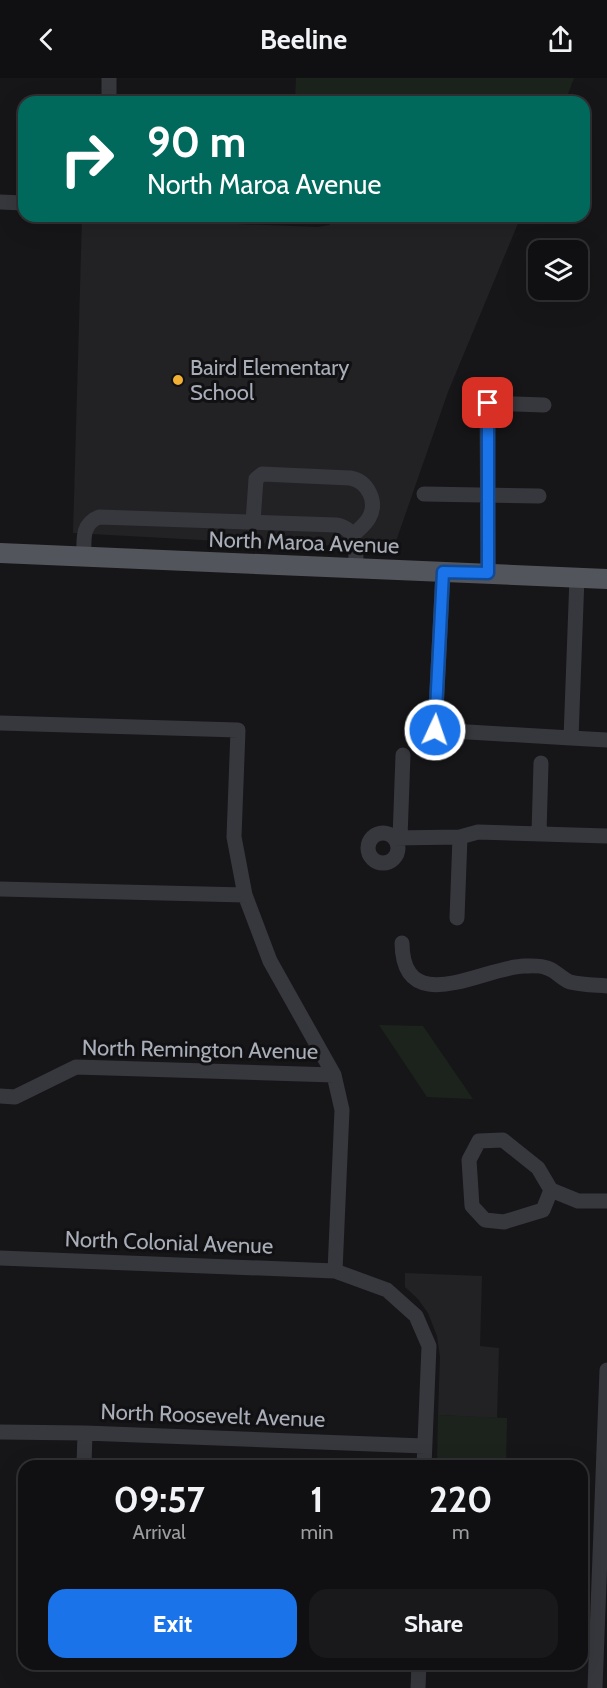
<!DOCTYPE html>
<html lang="en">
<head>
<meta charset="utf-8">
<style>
	body { margin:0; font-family:Cabin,sans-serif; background:#19191b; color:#f1f3f6; height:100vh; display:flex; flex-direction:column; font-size:22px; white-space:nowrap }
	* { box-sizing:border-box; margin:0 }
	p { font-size:20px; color:#9c9d9f }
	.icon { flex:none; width:33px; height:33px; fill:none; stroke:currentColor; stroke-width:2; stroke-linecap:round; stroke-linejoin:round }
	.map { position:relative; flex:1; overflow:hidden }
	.sheet { position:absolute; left:18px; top:1382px; width:570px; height:210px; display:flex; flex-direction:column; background:#101012; border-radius:18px; box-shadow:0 6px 24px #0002,0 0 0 2px #303032 }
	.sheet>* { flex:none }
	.top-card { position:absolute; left:18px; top:18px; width:572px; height:126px; border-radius:18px; box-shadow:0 6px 24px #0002,0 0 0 2px #303032; background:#00695c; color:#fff; overflow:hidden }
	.tools { position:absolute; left:528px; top:162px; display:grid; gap:12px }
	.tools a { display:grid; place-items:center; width:60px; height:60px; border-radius:12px; background:#101012; box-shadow:0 6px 24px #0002,0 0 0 2px #303032; font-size:30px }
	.pin { position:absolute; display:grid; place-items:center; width:51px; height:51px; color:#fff; margin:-26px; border-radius:12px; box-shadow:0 3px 9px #0006 }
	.me { position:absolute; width:66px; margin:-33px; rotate:3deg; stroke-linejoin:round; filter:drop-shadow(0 0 4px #0008) }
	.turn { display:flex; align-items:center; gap:21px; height:126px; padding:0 30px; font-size:27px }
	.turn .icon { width:78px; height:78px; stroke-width:2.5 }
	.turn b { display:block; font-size:42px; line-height:51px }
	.eta { display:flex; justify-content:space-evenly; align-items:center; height:102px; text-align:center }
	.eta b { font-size:36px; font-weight:800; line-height:42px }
	.primary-button { display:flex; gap:12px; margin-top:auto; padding:12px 30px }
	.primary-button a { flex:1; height:69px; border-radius:18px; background:#1a73e8; color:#fff; font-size:24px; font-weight:800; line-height:69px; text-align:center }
	.primary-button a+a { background:#19191b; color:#f1f3f6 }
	header { display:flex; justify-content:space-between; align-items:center; height:78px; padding:0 30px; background:#101012; font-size:27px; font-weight:800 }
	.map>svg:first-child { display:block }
	.built { fill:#222225 }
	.green { fill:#1c231d }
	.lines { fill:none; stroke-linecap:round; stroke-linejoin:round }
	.minor { stroke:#37383d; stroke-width:15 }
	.major { stroke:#53555c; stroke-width:20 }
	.route-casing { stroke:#114b97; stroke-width:15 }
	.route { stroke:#1a73e8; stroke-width:10 }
	.poi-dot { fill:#f2b134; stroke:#111113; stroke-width:2 }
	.labels { text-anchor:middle; stroke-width:6; stroke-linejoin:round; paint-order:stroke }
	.poi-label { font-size:22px; fill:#a8adb8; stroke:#111113; text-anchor:start }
	.street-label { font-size:22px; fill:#a8adb8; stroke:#111113 }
</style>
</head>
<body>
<header><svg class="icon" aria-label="back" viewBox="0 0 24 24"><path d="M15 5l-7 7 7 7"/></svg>Beeline<svg class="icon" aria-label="share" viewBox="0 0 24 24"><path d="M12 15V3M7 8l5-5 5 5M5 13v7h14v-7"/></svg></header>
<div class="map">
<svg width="607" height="1610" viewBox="0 0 607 1610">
	<rect width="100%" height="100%" fill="#161618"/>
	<!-- built -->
	<path class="built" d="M 338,138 L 415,138 L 519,143 L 448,314 L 394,469 L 275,466 L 73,455 L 82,140 L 318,149 L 329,147 Z
		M 405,1195 L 482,1198 L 480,1268 L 499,1270 L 497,1340 L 438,1337 L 440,1279 L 437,1258 L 428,1235 L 418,1221 L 405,1209 Z"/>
	<!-- green -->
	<path class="green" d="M 296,0 L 574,0 L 565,24 L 295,24 Z
		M 379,947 L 423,948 L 473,1021 L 427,1019 Z
		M 438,1337 L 507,1340 L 506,1387 L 437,1387 Z"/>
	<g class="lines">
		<!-- minor -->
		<path class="minor" d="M 109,24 L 109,0
			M 0,124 L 24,125
			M 424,416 L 539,418
			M 253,444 L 256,401 L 262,396 L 350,400 C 368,403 378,424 369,440 C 365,447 357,453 352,458
			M 84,479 C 84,463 81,446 99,439 L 336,447 C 358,450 356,473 356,490
			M 443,493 L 435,652 L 571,660 L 577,499
			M 488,496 L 487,325 L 544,327
			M 0,645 L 238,652 L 234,759 L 245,817 L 270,883 L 334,997 L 342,1032 L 335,1193
			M 571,660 L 607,662
			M 539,755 L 541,685
			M368 770a15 15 0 1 1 30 0a15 15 0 1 1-30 0Z
			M 394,760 L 460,759 L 478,754 L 607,758
			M 400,760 L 403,677
			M 0,811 L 245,817
			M 457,840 L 460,759
			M 402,865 C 403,942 484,889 524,888 C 530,888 541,887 547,890 C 555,892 562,901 570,904 C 582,907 595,907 607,908
			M 0,1018 L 15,1019 L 76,989 L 334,997
			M 503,1062 L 538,1090 L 551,1112 L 543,1132 L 504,1144 L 485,1142 L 472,1128 L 469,1082 L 479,1063 Z
			M 551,1112 L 578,1123 L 607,1123
			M 0,1180 L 335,1193 L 387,1212 L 416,1238 L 429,1268 L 424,1388
			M 0,1354 L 85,1355 L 424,1368
			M 84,1388 L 85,1355
			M 418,1610 L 419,1586
			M 595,1610 L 607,1292"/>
		<!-- major -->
		<path class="major" d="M 0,475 L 607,501"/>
	</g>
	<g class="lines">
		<defs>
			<path id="route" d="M 435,652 L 443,494 L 488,495 L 488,325"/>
		</defs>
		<!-- route casing -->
		<use href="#route" class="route-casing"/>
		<!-- route -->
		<use href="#route" class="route"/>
	</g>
	<!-- markers -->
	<circle class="poi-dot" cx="178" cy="302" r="6"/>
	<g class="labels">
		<!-- poi labels -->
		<g class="poi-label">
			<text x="190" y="297">Baird Elementary<tspan x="190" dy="25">School</tspan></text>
		</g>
		<!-- street labels -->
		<g class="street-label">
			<text transform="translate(304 464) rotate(2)" y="8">North Maroa Avenue</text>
			<text transform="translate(200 971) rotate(1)" y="8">North Remington Avenue</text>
			<text transform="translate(169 1164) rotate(2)" y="8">North Colonial Avenue</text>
			<text transform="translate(213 1337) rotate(2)" y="8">North Roosevelt Avenue</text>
		</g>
	</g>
</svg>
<div class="tools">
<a><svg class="icon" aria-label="layers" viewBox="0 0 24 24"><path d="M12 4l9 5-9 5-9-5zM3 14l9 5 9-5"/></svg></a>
</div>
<div class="pin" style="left:488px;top:325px;background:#d93025"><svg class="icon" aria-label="arrive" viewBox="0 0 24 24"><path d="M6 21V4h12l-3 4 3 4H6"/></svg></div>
<svg class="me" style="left:435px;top:652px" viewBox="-20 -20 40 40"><circle r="17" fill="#1a73e8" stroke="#fff" stroke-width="3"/><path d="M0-11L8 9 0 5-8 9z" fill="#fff"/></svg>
<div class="top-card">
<div class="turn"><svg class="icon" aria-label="right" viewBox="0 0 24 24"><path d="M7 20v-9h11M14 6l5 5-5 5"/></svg><div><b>90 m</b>North Maroa Avenue</div></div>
</div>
<section class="sheet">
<div class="eta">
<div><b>09:57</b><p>Arrival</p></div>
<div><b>1</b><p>min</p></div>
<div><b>220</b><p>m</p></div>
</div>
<div class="primary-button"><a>Exit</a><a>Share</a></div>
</section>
</div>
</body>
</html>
